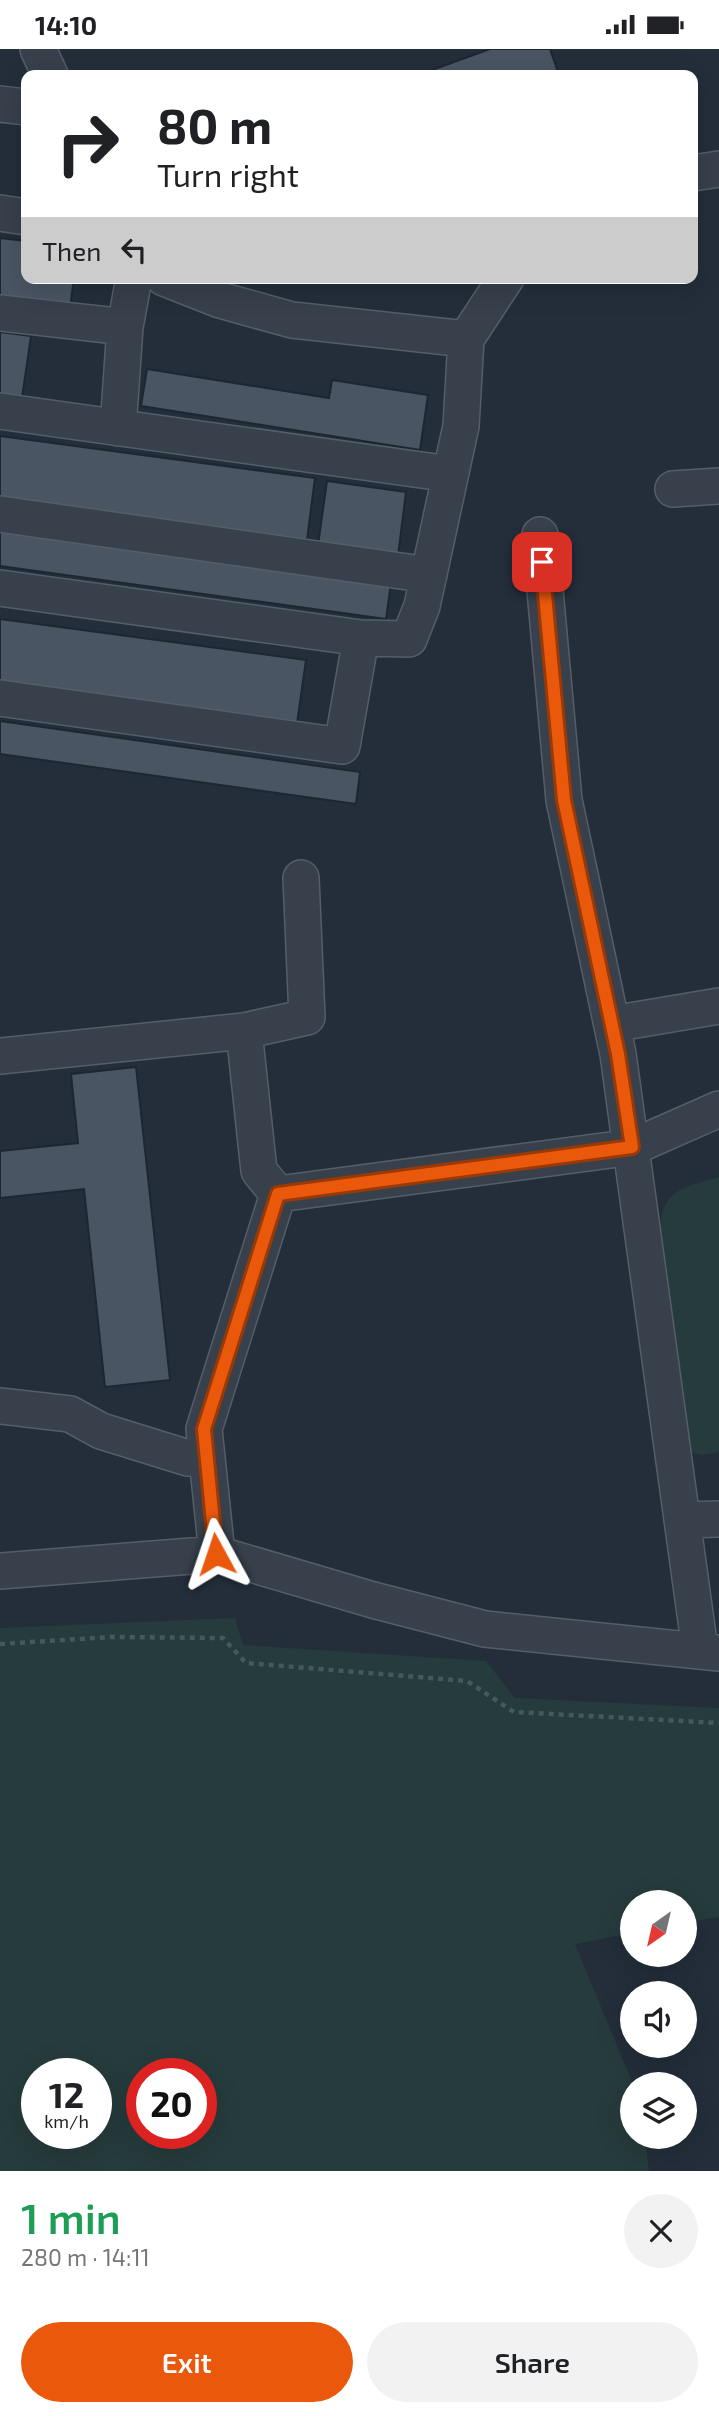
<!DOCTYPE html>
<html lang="en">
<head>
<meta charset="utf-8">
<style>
	body { margin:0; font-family:"Exo 2",sans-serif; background:#f2f2f2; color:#202124; height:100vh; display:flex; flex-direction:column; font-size:26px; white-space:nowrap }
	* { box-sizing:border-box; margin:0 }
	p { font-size:23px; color:#757577 }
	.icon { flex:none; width:38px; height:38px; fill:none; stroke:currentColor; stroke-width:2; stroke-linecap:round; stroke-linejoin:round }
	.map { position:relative; height:2122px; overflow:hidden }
	.panel { display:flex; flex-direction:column; background:#fff; flex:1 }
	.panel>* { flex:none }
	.banner { position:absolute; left:21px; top:21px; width:677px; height:214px; border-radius:14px; box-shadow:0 7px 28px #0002; background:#fff; color:#202124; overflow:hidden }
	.needle { width:46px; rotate:214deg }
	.controls { position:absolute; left:620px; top:1841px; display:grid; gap:14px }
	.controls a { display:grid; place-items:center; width:77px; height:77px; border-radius:50%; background:#fff; box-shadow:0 7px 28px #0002; font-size:35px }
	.speed { position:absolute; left:21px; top:2009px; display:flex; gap:14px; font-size:35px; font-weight:700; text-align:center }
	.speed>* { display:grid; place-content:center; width:91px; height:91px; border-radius:50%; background:#fff; box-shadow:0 7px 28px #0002; line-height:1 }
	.speed small { font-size:18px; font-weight:400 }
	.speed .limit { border:10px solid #d22; background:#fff; color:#111 }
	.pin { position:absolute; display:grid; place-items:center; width:60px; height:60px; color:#fff; margin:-30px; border-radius:14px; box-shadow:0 4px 10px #0006 }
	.me { position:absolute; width:77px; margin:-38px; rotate:355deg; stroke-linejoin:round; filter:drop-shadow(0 0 5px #0008) }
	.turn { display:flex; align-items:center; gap:24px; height:147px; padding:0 21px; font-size:32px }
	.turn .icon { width:91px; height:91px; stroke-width:2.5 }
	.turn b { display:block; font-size:49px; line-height:60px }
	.then { display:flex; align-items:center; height:66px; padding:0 21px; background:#0003; gap:14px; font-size:26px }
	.round { display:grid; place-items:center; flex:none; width:74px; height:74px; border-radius:37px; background:#f2f2f2 }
	.summary { display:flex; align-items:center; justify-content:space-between; height:119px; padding:0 21px }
	h1 { font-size:42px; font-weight:600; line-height:52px; color:#1e9e55 }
	.button { display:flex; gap:14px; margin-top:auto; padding:14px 21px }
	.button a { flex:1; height:80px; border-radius:42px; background:#ea580c; color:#fff; font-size:28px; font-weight:600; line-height:80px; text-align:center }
	.button a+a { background:#f2f2f2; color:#202124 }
	.status { display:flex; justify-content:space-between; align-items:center; height:49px; padding:0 35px; background:#fff; direction:ltr }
	.status svg { height:19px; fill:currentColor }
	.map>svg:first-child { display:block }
	.green { fill:#263b3c; fill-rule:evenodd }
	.building { fill:#495563; stroke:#1e2731; stroke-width:2 }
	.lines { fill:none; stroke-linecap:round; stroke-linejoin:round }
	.minor-casing { stroke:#555e68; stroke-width:38 }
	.path { stroke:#45585a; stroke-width:4.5; stroke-dasharray:5 5; stroke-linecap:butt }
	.minor { stroke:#37404b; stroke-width:35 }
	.route-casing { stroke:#983908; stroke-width:18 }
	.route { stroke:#ea580c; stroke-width:12 }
</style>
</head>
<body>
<div class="status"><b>14:10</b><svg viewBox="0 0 49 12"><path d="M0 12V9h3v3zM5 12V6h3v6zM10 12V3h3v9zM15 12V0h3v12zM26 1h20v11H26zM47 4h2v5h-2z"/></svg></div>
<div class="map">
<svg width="719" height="2122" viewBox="0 0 719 2122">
	<rect width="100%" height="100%" fill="#232e3a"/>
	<!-- green -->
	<path class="green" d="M 719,1128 L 719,1403 L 701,1406 L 691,1403 L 687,1394 L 659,1194 C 661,1142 672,1142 719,1128 Z
		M 235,1569 L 243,1596 L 486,1612 L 515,1649 L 719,1659 L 719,1868 L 684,1874 L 684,1853 L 632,1853 L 632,1884 L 575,1895 L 633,2035 L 632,2088 L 645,2088 L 649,2122 L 0,2122 L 0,1579 ZM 37,2025 L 96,2025 L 96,2084 L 37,2084 ZM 142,2025 L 201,2025 L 201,2084 L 142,2084 Z"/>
	<!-- building -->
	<path class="building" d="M 490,0 L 550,0 L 559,26 L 418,26 Z
		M 0,189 L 26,192 L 26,229 L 74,229 L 70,259 L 0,250 Z
		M 0,283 L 31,287 L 22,349 L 0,346 Z
		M 147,320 L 329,349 L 332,331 L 428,346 L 420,401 L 141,357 Z
		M 0,387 L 315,429 L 307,491 L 0,449 Z
		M 327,432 L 406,443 L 398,507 L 318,496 Z
		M 0,480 L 391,534 L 386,570 L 0,517 Z
		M 0,570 L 306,611 L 297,675 L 0,635 Z
		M 0,672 L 360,723 L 356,755 L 0,705 Z
		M 136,1018 L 170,1331 L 105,1338 L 84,1140 L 0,1149 L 0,1102 L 78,1094 L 71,1025 Z"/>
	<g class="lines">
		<defs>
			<path id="minor" d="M 38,0 L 50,26
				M 0,55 L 26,58
				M 693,124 L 719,120
				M 0,164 L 26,168
				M 164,229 L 220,251 L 292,271 L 466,290
				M 0,264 L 125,278
				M 0,362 L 450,425
				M 118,379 L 125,278 L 134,229
				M 673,440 L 719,437
				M 0,465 L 429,526
				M 540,486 L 564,751 L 618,1005 L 700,1601
				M 0,539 L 361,589 L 342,697 L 0,649
				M 361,589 L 409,590 L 422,557 L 461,377 L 466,290 L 506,229
				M 612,975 L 719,957
				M 0,1007 L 244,982
				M 719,1060 L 633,1098 L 278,1145 L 204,1380 L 217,1505 L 373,1551 L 485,1580 L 719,1604
				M 278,1145 L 259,1122 L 244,982 L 307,968 L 301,829
				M 0,1357 L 70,1365 L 101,1382 L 188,1409 L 207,1410
				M 682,1471 L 719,1470
				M 0,1522 L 217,1505"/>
		</defs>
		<!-- minor casing -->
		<use href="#minor" class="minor-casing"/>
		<!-- path -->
		<path class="path" d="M 0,1595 L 111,1588 L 223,1589 L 246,1614 L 467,1632 L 514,1663 L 719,1674"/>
		<!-- minor -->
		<use href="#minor" class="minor"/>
	</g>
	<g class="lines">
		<defs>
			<path id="route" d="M 216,1505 L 204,1380 L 278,1145 L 632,1098 L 618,1005 L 564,751 L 542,513"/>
		</defs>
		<!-- route casing -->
		<use href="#route" class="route-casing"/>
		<!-- route -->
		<use href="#route" class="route"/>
	</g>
</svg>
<div class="controls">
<a><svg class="needle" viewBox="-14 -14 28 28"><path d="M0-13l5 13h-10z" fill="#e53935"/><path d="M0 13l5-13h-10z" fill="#757577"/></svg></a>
<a><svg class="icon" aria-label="sound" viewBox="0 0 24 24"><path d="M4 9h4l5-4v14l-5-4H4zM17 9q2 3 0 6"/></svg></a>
<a><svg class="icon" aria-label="layers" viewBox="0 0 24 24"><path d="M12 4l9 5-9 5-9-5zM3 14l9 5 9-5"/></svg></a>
</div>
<div class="speed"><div>12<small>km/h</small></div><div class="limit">20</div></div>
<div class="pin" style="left:542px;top:513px;background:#d93025"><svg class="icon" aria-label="arrive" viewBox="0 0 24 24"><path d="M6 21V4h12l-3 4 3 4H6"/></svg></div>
<svg class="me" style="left:216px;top:1505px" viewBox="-20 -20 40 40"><path d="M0-17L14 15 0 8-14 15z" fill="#ea580c" stroke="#fff" stroke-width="4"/></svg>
<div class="banner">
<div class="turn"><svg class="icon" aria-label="right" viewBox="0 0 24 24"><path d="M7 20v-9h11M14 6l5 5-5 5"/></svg><div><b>80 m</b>Turn right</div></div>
<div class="then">Then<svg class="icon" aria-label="left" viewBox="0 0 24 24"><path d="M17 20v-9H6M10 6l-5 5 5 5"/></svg></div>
</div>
</div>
<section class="panel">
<div class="summary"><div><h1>1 min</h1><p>280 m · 14:11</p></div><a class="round"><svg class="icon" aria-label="close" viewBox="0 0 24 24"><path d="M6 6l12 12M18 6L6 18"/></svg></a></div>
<div class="button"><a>Exit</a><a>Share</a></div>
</section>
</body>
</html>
